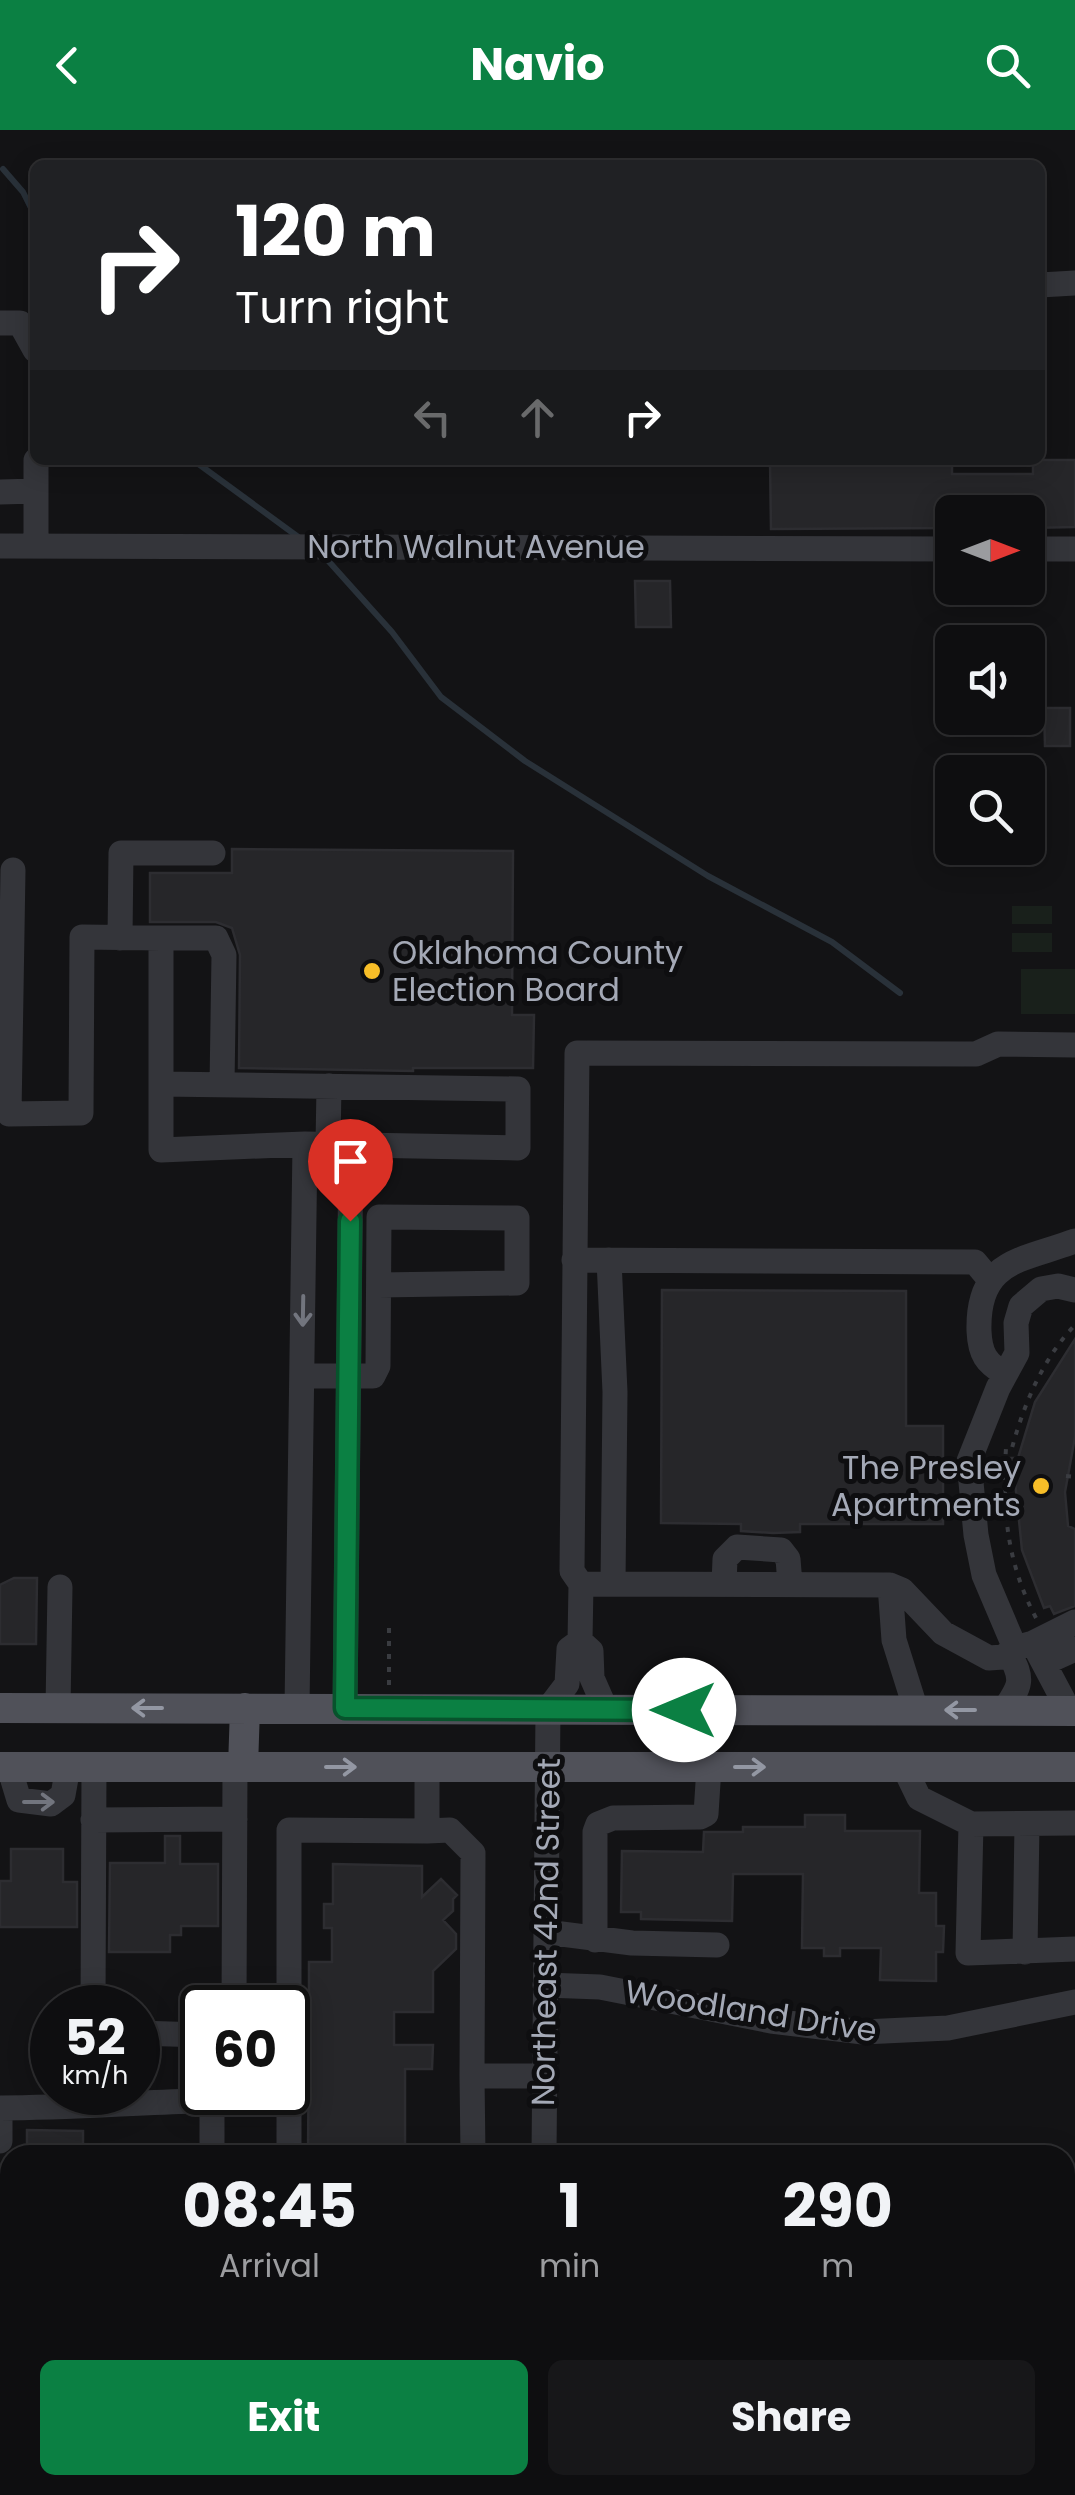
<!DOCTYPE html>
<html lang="en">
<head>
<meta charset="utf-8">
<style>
	body { margin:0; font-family:Poppins,sans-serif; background:#171719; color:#f1f3f6; height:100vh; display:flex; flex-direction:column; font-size:38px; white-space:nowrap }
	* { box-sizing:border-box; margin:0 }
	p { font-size:32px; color:#9b9c9f }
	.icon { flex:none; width:55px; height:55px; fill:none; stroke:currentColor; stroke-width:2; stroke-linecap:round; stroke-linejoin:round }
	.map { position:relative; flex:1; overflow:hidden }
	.sheet { position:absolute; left:0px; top:2015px; width:1075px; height:350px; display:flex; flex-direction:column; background:#0e0e10; border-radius:30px 30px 0 0; box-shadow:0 5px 25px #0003,0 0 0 2px #2e2e30 }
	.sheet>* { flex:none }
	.banner { position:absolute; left:30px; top:30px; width:1015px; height:305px; border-radius:15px; box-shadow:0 5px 25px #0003,0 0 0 2px #2e2e30; background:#202124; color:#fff; overflow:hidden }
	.needle { width:65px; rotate:90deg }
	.tools { position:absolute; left:935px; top:365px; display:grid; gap:20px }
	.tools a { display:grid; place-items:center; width:110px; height:110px; border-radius:15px; background:#0e0e10; box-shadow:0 5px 25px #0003,0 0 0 2px #2e2e30; font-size:50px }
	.speed { position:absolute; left:30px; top:1855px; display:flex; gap:20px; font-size:50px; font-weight:700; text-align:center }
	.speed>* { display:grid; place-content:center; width:130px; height:130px; border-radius:50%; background:#0e0e10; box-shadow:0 5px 25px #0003,0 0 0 2px #2e2e30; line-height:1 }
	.speed small { font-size:25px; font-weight:400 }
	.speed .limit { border:5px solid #111; border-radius:15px; background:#fff; color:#111 }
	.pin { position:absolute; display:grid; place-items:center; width:85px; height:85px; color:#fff; margin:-102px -42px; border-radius:50% 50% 50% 0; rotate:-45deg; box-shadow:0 0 10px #0007 }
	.pin .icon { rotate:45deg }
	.me { position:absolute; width:110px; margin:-55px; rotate:270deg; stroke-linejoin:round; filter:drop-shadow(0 0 8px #0008) }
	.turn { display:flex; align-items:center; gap:35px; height:210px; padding:0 40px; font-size:45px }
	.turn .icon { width:130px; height:130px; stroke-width:2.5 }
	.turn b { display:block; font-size:70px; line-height:85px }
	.lanes { display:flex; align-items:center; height:95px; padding:0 40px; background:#0003; justify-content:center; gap:50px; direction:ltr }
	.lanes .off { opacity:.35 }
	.eta { display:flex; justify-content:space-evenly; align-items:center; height:170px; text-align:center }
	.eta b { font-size:60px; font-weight:700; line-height:70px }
	.primary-button { display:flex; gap:20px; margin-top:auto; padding:20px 40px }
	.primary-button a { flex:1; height:115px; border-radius:15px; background:#0b8043; color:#fff; font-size:40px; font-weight:700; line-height:115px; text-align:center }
	.primary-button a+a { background:#171719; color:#f1f3f6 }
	header { display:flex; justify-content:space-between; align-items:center; height:130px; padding:0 40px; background:#0b8043; color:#fff; font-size:45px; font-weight:700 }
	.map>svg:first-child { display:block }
	.green { fill:#19201b }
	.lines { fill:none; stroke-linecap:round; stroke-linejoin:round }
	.stream { stroke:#293139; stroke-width:6 }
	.building { fill:#262629; stroke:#2d2d31; stroke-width:2.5 }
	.path { stroke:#3a3c41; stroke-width:4; stroke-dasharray:5 8; stroke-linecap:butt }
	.minor { stroke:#34353a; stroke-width:25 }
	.major { stroke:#505159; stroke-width:30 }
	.oneway { stroke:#72757e }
	.oneway2 { stroke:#9397a3 }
	.route-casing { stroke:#07532c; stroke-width:25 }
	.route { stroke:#0b8043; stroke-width:18 }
	.poi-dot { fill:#f8be28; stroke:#0e0e10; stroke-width:4 }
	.labels { text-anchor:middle; stroke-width:10; stroke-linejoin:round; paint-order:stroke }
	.street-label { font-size:32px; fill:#a4a9b6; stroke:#0e0e10 }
	.poi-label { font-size:32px; fill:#a4a9b6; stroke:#0e0e10; text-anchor:start }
</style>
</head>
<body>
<header><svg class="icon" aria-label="back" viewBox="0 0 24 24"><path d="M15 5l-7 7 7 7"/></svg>Navio<svg class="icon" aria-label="search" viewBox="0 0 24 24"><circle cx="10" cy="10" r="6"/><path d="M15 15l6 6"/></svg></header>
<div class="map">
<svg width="1075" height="2365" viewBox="0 0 1075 2365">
	<rect width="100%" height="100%" fill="#131315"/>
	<!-- green -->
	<path class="green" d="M 1012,776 L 1052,776 L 1052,794 L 1012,794 Z
		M 1012,803 L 1052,803 L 1052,822 L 1012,822 Z
		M 1021,839 L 1075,839 L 1075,884 L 1021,884 Z"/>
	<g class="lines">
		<!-- stream -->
		<path class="stream" d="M 3,39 L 23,62 L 35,86
			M 193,330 L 301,409
			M 323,425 L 392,502 L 441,567 L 525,631 L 708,746 L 832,812 L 900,863"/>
	</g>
	<!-- building -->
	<path class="building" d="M 770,330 L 952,330 L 952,344 L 1033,344 L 1033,330 L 1075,330 L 1075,397 L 1028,398 L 1028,382 L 952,382 L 952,398 L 771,399 Z
		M 635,451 L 670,451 L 671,497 L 636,497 Z
		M 1044,578 L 1070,578 L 1070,616 L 1045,616 Z
		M 232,719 L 513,721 L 512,885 L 534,885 L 533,938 L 413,938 L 413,941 L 239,938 L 240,825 L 232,798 L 216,792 L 150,792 L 150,743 L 232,743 Z
		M 662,1160 L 906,1161 L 906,1296 L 943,1296 L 943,1394 L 800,1394 L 800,1402 L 773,1403 L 741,1401 L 741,1394 L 661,1393 Z
		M 1075,1209 L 1075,1307 L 1065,1362 L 1068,1396 L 1075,1399 L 1075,1476 L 1054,1484 L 1050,1476 L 1044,1478 L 1022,1420 L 1015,1351 L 1007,1351 L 1009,1328 L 1018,1328 L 1035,1272 Z
		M 14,1448 L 37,1448 L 36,1514 L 0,1514 L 0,1455 Z
		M 805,1685 L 845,1685 L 845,1701 L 920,1701 L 919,1763 L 936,1763 L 936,1796 L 944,1796 L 943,1822 L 936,1822 L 936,1851 L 880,1850 L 881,1818 L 840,1818 L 840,1826 L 824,1826 L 824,1818 L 802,1818 L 803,1744 L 733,1744 L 732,1791 L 641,1789 L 641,1782 L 621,1782 L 622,1721 L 703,1722 L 704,1702 L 743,1702 L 743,1697 L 805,1697 Z
		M 165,1706 L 180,1706 L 180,1734 L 218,1734 L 218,1796 L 181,1796 L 181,1805 L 170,1805 L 170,1822 L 109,1822 L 110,1733 L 165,1733 Z
		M 11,1719 L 63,1719 L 63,1752 L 77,1752 L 77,1797 L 0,1797 L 0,1751 L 11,1751 Z
		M 333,1734 L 422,1736 L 422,1767 L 441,1749 L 457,1765 L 453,1769 L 453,1781 L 443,1790 L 456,1804 L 456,1819 L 433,1841 L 433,1882 L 394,1882 L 394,1915 L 433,1915 L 432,1939 L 405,1939 L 405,2024 L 308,2024 L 309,1898 L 305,1898 L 305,1872 L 309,1872 L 309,1832 L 332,1832 L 332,1798 L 324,1798 L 324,1774 L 333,1774 Z
		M 27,2000 L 83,2001 L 83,2025 L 27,2025 Z"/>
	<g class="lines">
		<!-- path -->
		<path class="path" d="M 989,1334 L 1008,1339
			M 1066,1346 L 1075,1347
			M 1036,1488 C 1007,1433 1002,1380 1006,1318 L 1012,1318 C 1024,1274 1043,1228 1075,1195
			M 389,1555 L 389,1490"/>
		<!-- minor -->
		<path class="minor" d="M 1040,155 L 1075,153
			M 0,193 L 20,193 L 35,220
			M 0,362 L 36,361
			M 0,416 L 952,419
			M 36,416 L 36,330
			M 1028,419 L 1075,419
			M 13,740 L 9,984 L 81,983 L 82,807 L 161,808
			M 120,808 L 121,723 L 213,723
			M 161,954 L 518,959 L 518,1018 L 305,1014 L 161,1020 Z
			M 161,954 L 161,808 L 216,808 L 224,825 L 222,955
			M 328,1014 L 329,956
			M 574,1130 L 975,1132 L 990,1150
			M 609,1130 L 615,1262 L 613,1454
			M 1005,1244 C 986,1233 980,1224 979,1201 C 977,1129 1022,1131 1075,1111
			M 303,1246 L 373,1246 L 378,1236 L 379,1087 L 517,1088 L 517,1153 L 379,1155
			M 581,1454 L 890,1455 L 902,1460 L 943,1503 L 989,1528 L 1003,1527 L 1015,1518 L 1033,1513 L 1075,1492
			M 724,1454 L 725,1429 L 737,1417 L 781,1420 L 788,1429 L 790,1454
			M 890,1455 L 894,1510 L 916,1580
			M 1033,1513 L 1069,1581
			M 1015,1518 L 984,1445 L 976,1405 L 969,1331 L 998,1258 L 1017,1223 L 1016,1193 L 1021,1176 L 1041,1159 L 1058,1156 L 1075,1160
			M 1044,1533 L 1075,1519
			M 58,1578 L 60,1457
			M 297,1578 L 305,1014
			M 345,1578 L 351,1014
			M 606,1580 L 592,1548 L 591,1521 L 580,1511 L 581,1454 L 572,1441 L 577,923 L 976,924 L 998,914 L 1075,915
			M 1004,1580 C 1021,1555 1024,1550 1009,1523
			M 9,1637 L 19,1670 L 51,1674 L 63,1665 L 68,1637
			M 904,1637 L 919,1668 L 971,1694 L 968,1823 L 1075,1819
			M 427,1638 L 427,1701 L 450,1700 L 473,1723 L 472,1946
			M 93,1690 L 235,1689
			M 971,1694 L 1075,1693
			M 546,1802 L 632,1813 L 717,1815
			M 595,1810 L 595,1702 L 598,1694 L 613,1688 L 700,1687 L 706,1684 L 709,1637
			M 1025,1822 L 1027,1694
			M 545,1855 L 600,1857 L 771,1891 L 863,1902 L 948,1898 L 1075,1872
			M 93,1878 L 94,1637
			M 234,1878 L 235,1637
			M 138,1903 L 202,1905
			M 0,1978 C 65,1978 129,1973 194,1971 L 206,1974 L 212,1984 L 212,2025
			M 0,2011 L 0,1978
			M 289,2025 L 289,1700 L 427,1701
			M 473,2025 L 472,1946 L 545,1946
			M 544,2025 L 548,1579 L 567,1554 L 569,1519 L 580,1511
			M 0,2200 L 10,2200
			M 542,2365 L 542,2355"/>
		<!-- major -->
		<path class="major" d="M 0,1578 L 1075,1581
			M 0,1637 L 1075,1637
			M 243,1637 L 245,1578"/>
	</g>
	<!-- one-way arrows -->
	<defs><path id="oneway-shaft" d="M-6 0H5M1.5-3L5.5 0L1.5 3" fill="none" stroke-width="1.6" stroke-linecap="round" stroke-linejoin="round" transform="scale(2.5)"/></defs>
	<g class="oneway">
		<use href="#oneway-shaft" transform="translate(303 1181) rotate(91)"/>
		<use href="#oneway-shaft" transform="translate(39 1672)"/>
	</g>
	<g class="oneway2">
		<use href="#oneway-shaft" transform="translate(147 1578) rotate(180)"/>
		<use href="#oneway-shaft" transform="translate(960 1580) rotate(180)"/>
		<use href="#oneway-shaft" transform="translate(341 1637)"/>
		<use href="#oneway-shaft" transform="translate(750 1637)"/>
	</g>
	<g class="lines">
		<defs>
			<path id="route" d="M 350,1091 L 345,1578 L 684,1580"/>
		</defs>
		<!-- route casing -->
		<use href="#route" class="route-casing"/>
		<!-- route -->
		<use href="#route" class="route"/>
	</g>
	<!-- markers -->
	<g class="poi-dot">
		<circle cx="372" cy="841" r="10"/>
		<circle cx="1041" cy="1356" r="10"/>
	</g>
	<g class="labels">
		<!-- street labels -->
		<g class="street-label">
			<text x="476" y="428">North Walnut Avenue</text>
			<text transform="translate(546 1802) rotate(-89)" y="11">Northeast 42nd Street</text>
			<text transform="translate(751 1881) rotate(9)" y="11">Woodland Drive</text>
		</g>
		<!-- poi labels -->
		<g class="poi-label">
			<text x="392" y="834">Oklahoma County<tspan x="392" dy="37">Election Board</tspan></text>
			<text x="1021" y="1349" text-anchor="end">The Presley<tspan x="1021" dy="37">Apartments</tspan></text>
		</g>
	</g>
</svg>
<div class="tools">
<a><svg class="needle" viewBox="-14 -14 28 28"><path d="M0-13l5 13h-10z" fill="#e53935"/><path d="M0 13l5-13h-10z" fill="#9b9c9f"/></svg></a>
<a><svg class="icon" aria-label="sound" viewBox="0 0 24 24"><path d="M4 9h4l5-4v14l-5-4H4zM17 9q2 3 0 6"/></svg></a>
<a><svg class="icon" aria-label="search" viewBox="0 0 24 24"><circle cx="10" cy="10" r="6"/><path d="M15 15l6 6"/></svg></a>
</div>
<div class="speed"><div>52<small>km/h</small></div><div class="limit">60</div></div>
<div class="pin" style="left:350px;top:1091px;background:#d93025"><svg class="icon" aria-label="arrive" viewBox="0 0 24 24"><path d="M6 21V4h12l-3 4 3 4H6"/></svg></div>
<svg class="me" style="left:684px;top:1580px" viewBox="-20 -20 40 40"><circle r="19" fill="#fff"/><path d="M0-13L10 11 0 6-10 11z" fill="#0b8043"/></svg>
<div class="banner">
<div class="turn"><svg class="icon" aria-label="right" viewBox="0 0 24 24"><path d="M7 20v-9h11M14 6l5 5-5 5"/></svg><div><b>120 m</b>Turn right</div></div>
<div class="lanes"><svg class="icon off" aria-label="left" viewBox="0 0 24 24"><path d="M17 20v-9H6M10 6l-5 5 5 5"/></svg><svg class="icon off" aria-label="ahead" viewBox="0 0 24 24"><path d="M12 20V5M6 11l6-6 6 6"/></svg><svg class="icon" aria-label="right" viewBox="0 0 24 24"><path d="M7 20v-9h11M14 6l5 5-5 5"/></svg></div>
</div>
<section class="sheet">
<div class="eta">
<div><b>08:45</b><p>Arrival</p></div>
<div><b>1</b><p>min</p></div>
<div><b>290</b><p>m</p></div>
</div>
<div class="primary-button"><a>Exit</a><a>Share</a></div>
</section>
</div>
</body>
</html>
